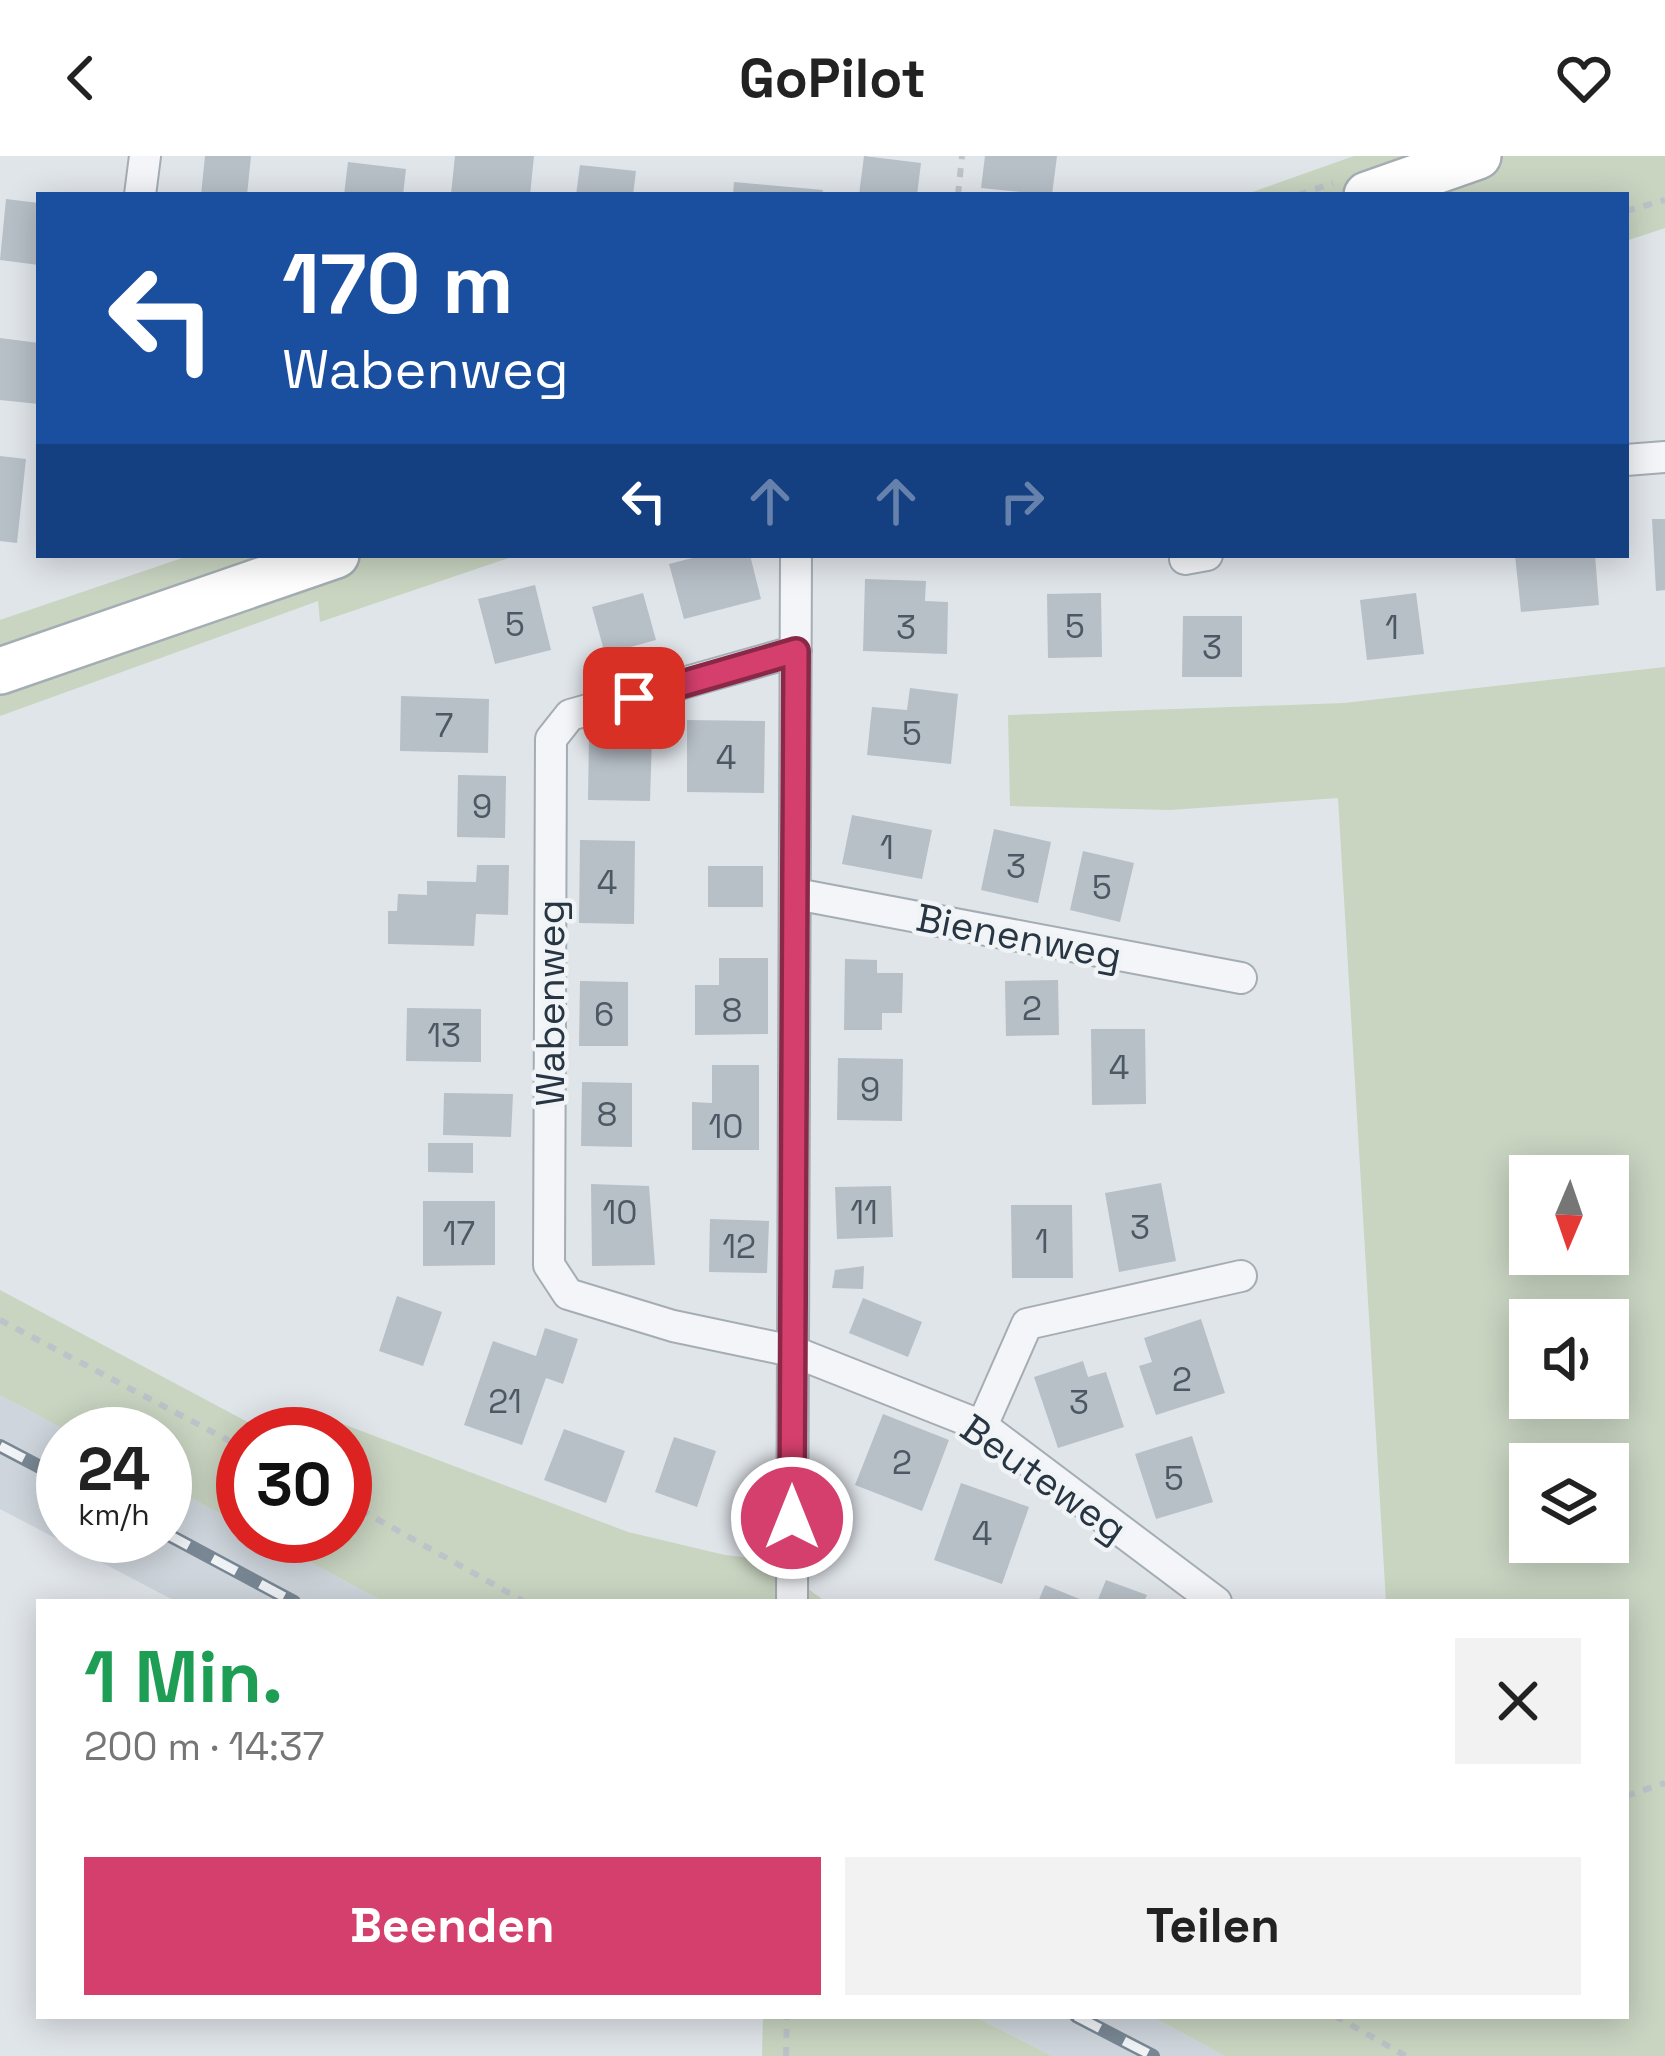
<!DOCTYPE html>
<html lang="de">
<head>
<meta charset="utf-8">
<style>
	body { margin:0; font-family:"Space Grotesk",sans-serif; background:#f2f2f2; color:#222; height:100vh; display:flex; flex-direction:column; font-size:45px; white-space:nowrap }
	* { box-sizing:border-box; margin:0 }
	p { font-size:39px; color:#767676 }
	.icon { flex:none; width:66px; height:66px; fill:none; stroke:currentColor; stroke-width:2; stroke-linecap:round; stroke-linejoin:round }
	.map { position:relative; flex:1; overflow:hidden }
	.panel { position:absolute; left:36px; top:1443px; width:1593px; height:420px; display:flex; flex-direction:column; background:#fff; border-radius:0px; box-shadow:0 6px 30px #0003 }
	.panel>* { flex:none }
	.guide { position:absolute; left:36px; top:36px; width:1593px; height:366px; border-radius:0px; box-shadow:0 6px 30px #0003; background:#1a4fa0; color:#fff; overflow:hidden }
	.needle { width:78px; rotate:182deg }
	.tools { position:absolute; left:1509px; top:999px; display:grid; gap:24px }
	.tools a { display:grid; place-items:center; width:120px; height:120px; border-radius:0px; background:#fff; box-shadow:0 6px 30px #0003; font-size:60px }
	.speed { position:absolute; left:36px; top:1251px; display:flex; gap:24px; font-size:60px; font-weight:700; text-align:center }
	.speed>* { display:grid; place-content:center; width:156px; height:156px; border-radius:50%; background:#fff; box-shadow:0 6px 30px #0003; line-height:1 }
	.speed small { font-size:30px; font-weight:400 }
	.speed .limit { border:18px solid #d22; background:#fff; color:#111 }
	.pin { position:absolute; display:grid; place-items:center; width:102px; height:102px; color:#fff; margin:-51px; border-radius:24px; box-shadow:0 6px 18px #0006 }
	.me { position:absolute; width:132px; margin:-66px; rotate:0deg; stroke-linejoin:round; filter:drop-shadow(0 0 9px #0008) }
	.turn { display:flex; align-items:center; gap:42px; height:252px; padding:0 48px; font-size:54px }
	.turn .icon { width:156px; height:156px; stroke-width:2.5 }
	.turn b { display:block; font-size:84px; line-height:102px }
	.lanes { display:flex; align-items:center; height:114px; padding:0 48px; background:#0003; justify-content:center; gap:60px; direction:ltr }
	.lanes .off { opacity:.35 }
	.round { display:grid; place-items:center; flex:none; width:126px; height:126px; border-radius:0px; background:#f2f2f2 }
	.head { display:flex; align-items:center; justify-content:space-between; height:204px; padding:0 48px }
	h1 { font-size:72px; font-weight:700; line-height:90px; color:#1e9e55 }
	.button { display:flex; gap:24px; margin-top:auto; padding:24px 48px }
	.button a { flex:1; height:138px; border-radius:0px; background:#d43f6d; color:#fff; font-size:48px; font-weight:700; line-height:138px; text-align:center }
	.button a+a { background:#f2f2f2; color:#222 }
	header { display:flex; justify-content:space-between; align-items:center; height:156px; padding:0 48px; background:#fff; font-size:54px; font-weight:700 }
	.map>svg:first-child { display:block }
	.built { fill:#ced5dc }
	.green { fill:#c9d4c1; fill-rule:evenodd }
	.building { fill:#b7bfc7 }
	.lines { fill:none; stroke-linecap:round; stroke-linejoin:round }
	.street-casing { stroke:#a5adb4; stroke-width:34 }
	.secondary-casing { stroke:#a5adb4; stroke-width:50 }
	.path { stroke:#bec3c9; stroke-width:6; stroke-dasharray:9 9; stroke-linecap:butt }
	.street { stroke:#f3f5f8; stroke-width:30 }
	.secondary { stroke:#fff; stroke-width:45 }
	.rail-casing { stroke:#798794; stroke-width:14 }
	.rail { stroke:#f0f4f7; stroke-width:9; stroke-dasharray:27; stroke-linecap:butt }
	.route-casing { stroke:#8a2947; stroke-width:30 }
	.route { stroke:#d43f6d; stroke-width:21 }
	.labels { text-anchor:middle; stroke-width:9; stroke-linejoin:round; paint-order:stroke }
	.number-label { font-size:33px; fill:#4c5863 }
	.street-label { font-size:39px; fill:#283542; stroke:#f0f4f7 }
</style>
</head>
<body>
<header><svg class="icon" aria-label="back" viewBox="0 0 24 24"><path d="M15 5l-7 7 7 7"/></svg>GoPilot<svg class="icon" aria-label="heart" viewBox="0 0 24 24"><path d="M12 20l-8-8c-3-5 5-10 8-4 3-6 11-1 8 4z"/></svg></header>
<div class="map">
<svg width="1665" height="1900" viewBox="0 0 1665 1900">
	<rect width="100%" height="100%" fill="#e0e5ea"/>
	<!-- built -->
	<path class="built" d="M 0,1239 L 73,1278 L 63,1278 L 63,1380 L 165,1380 L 165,1328 L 243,1370 L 243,1380 L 262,1380 L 384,1446 L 177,1446 L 0,1353 Z
		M 974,1860 L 1151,1860 L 1225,1900 L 1052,1900 Z"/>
	<!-- green -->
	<path class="green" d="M 1354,0 L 1665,0 L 1665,72 L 1626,85 L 1626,39 L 1244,39 Z
		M 191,399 L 517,399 L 320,466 L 318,445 L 0,560 L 0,464 Z
		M 1665,511 L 1665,1900 L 1225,1900 L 1151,1860 L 1626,1860 L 1626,1446 L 1386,1446 L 1338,642 L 1170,654 L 1010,650 L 1008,559 L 1344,547 ZM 1530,1020 L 1608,1020 L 1608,1098 L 1530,1098 ZM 1530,1164 L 1608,1164 L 1608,1242 L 1530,1242 ZM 1530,1308 L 1608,1308 L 1608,1386 L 1530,1386 Z
		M 0,1134 L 270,1278 L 243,1278 L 243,1370 L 165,1328 L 165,1278 L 73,1278 L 0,1239 Z
		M 335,1265 L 628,1376 L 725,1399 L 769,1404 L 826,1446 L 384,1446 L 262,1380 L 345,1380 L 345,1278 L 329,1278 Z
		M 763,1860 L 974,1860 L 1052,1900 L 762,1900 Z"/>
	<!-- building -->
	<path class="building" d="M 205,0 L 251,0 L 247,39 L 201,39 Z
		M 455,0 L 534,0 L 530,39 L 451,38 Z
		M 864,0 L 921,7 L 917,39 L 859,39 Z
		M 985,0 L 1057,0 L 1052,39 L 981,32 Z
		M 348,6 L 406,13 L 403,39 L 344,39 Z
		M 580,9 L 636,15 L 633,39 L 576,39 Z
		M 734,26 L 823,34 L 822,39 L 733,39 Z
		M 6,43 L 39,47 L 39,109 L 0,104 Z
		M 0,182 L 39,187 L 39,248 L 0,244 Z
		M 0,300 L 26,303 L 17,387 L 0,385 Z
		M 1652,363 L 1665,363 L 1665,434 L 1656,435 Z
		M 704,399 L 750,399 L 761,443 L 684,463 L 669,408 Z
		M 1515,399 L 1595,399 L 1599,449 L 1521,456 Z
		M 865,423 L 926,425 L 925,445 L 948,446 L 947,498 L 863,495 Z
		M 535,429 L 551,494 L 495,508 L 478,443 Z
		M 643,437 L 656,484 L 605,498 L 592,451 Z
		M 1101,437 L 1102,501 L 1048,502 L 1047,438 Z
		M 1416,437 L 1424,498 L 1367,504 L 1360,444 Z
		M 1183,460 L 1242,460 L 1242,521 L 1182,521 Z
		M 910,532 L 958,538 L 951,608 L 867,599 L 872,551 L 907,554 Z
		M 401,540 L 489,543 L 488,597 L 400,595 Z
		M 687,564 L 765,565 L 764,637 L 687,636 Z
		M 589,579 L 652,581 L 650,645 L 588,644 Z
		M 458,619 L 506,620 L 505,682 L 457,681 Z
		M 852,659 L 932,674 L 922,723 L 842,708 Z
		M 994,673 L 1051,686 L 1038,747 L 981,734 Z
		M 580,684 L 635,685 L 634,768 L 579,767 Z
		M 1083,695 L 1134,707 L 1120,766 L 1070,754 Z
		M 477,709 L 509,709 L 508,759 L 476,758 L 474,790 L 388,788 L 388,755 L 397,755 L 398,738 L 427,739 L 427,725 L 476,726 Z
		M 708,710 L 763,710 L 763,751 L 708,751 Z
		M 719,802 L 768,802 L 768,878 L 695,879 L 695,829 L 719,829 Z
		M 845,803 L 877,804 L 877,817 L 903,817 L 902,857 L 882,857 L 882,874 L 844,874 Z
		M 1058,824 L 1059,879 L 1006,880 L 1005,825 Z
		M 580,825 L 628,826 L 628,890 L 579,890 Z
		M 407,852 L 481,853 L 481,906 L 406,905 Z
		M 1091,873 L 1145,873 L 1146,948 L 1092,949 Z
		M 838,902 L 903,903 L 902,965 L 837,964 Z
		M 712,909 L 759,909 L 759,994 L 692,994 L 692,946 L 712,947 Z
		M 582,926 L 632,927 L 632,991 L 581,990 Z
		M 444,937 L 513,938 L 511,981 L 443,979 Z
		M 428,987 L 473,987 L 473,1017 L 428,1016 Z
		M 1161,1027 L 1176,1105 L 1119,1116 L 1105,1037 Z
		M 591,1028 L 649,1030 L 655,1109 L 592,1110 Z
		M 891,1030 L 893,1081 L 837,1083 L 835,1031 Z
		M 423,1045 L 495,1045 L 495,1109 L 423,1110 Z
		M 1011,1049 L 1072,1049 L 1073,1122 L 1012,1122 Z
		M 710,1063 L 769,1065 L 767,1117 L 709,1116 Z
		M 864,1110 L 863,1133 L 832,1132 L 835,1114 Z
		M 397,1140 L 442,1156 L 423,1210 L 379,1195 Z
		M 863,1142 L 922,1166 L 908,1201 L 849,1177 Z
		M 1201,1163 L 1225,1237 L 1156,1259 L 1139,1210 L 1152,1206 L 1144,1182 Z
		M 545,1172 L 578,1183 L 563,1228 L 546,1222 L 522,1289 L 464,1269 L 493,1185 L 536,1200 Z
		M 1083,1205 L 1088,1221 L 1106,1216 L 1124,1271 L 1058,1292 L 1034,1221 Z
		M 883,1258 L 949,1284 L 922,1355 L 855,1329 Z
		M 564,1273 L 625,1295 L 606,1347 L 544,1324 Z
		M 1192,1280 L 1213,1346 L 1156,1363 L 1135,1298 Z
		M 674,1281 L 716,1295 L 697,1351 L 655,1336 Z
		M 961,1327 L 1029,1351 L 1002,1428 L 934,1404 Z
		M 1106,1424 L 1147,1439 L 1144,1446 L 1097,1446 Z
		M 1045,1429 L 1087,1446 L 1038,1446 Z"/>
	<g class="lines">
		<defs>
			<path id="street" d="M 140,39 L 145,0
				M 1626,304 L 1665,301
				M 1185,403 L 1207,399
				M 796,495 L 570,559 L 551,583 L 549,1109 L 568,1138 L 673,1170 L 792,1195 L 982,1270 L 1216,1446
				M 796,738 L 1241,822
				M 982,1270 L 1027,1168 L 1241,1120
				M 792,1446 L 796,399"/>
			<path id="secondary" d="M 1367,39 L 1478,0
				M 0,515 L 336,399"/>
		</defs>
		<!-- street casing -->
		<use href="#street" class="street-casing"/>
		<!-- secondary casing -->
		<use href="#secondary" class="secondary-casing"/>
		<!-- path -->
		<path class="path" d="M 958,39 L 962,0
			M 1298,39 L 1333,27
			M 1626,55 L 1665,44
			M 0,1164 L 243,1292
			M 345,1345 L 525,1446
			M 1626,1640 L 1665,1627
			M 1335,1860 L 1406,1900
			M 786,1900 L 787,1860"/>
		<!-- street -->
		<use href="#street" class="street"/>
		<!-- secondary -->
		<use href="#secondary" class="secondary"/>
		<defs>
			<path id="rail" d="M 0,1290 L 63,1323
				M 165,1377 L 294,1446
				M 1076,1860 L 1153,1900"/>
		</defs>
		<!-- rail casing -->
		<use href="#rail" class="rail-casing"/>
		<!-- rail -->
		<use href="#rail" class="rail"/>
	</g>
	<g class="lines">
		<defs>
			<path id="route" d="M 634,542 L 796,495 L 792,1362"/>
		</defs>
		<!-- route casing -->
		<use href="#route" class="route-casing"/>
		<!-- route -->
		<use href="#route" class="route"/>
	</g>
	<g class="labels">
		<!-- number labels -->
		<g class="number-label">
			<text x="515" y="480">5</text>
			<text x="1075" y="482">5</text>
			<text x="906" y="483">3</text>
			<text x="1392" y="483">1</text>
			<text x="1212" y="503">3</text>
			<text x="444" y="581">7</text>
			<text x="912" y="589">5</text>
			<text x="726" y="613">4</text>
			<text x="482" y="662">9</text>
			<text x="887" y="703">1</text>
			<text x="1016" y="722">3</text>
			<text x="607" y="738">4</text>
			<text x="1102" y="743">5</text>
			<text x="1032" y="864">2</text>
			<text x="732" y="866">8</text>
			<text x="604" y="870">6</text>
			<text x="444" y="891">13</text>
			<text x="1119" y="923">4</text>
			<text x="870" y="945">9</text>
			<text x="607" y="970">8</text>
			<text x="726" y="982">10</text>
			<text x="620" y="1068">10</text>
			<text x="864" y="1068">11</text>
			<text x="1140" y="1083">3</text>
			<text x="459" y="1089">17</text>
			<text x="1042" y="1097">1</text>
			<text x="739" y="1102">12</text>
			<text x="1182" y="1235">2</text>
			<text x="505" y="1257">21</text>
			<text x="1079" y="1258">3</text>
			<text x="902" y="1318">2</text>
			<text x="1174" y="1334">5</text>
			<text x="982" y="1389">4</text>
		</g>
		<!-- street labels -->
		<g class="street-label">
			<text transform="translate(1019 780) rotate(11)" y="14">Bienenweg</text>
			<text transform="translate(550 847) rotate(-90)" y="14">Wabenweg</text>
			<text transform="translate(1044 1322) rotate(35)" y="14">Beuteweg</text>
		</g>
	</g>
</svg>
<div class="tools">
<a><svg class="needle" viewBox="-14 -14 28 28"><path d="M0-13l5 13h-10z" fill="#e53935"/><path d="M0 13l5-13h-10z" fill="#767676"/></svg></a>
<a><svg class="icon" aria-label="sound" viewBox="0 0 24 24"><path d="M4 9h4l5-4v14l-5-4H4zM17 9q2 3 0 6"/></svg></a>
<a><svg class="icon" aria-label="layers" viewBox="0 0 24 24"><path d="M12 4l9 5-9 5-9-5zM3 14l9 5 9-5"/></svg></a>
</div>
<div class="speed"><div>24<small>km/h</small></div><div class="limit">30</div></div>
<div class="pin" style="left:634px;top:542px;background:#d93025"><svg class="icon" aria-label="arrive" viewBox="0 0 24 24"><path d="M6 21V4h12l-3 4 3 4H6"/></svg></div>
<svg class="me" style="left:792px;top:1362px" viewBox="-20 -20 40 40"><circle r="17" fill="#d43f6d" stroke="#fff" stroke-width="3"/><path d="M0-11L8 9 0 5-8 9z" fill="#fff"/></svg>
<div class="guide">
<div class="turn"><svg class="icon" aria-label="left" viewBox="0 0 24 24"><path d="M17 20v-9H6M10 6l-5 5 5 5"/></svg><div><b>170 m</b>Wabenweg</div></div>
<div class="lanes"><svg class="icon" aria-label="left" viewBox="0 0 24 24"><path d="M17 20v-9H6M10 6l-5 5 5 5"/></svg><svg class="icon off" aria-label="ahead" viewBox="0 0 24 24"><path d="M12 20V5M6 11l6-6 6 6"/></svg><svg class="icon off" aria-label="ahead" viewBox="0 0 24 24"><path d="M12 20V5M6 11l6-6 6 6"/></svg><svg class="icon off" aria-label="right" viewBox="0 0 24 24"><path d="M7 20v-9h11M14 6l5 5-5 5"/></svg></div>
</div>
<section class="panel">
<div class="head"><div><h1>1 Min.</h1><p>200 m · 14:37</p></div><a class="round"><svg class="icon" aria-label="close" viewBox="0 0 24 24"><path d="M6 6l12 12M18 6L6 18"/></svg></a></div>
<div class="button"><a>Beenden</a><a>Teilen</a></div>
</section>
</div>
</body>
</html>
